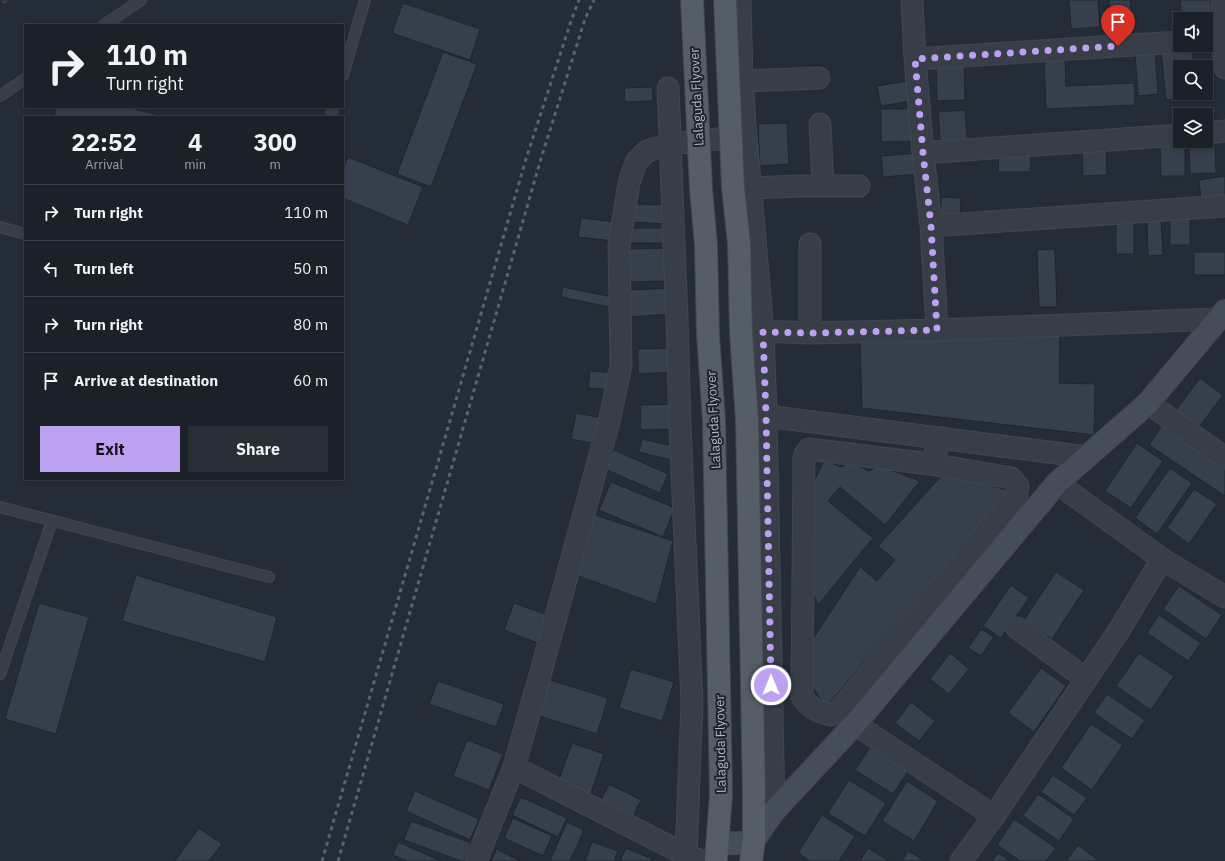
<!DOCTYPE html>
<html lang="en">
<head>
<meta charset="utf-8">
<style>
	body { margin:0; font-family:"IBM Plex Sans",sans-serif; background:#272e35; color:#f1f3f6; height:100vh; display:flex; flex-direction:column; font-size:15px; white-space:nowrap }
	* { box-sizing:border-box; margin:0 }
	p { font-size:13px; color:#9fa3a8 }
	.icon { flex:none; width:22px; height:22px; fill:none; stroke:currentColor; stroke-width:2; stroke-linecap:round; stroke-linejoin:round }
	.map { position:relative; flex:1; overflow:hidden }
	.drawer { position:absolute; left:24px; top:116px; width:320px; height:364px; display:flex; flex-direction:column; background:#1a2129; border-radius:0px; box-shadow:0 2px 6px #0003,0 0 0 1px #383e46 }
	.drawer>* { flex:none }
	.top-card { position:absolute; left:24px; top:24px; width:320px; height:84px; border-radius:0px; box-shadow:0 2px 6px #0003,0 0 0 1px #383e46; background:#1a2129; color:#f1f3f6; overflow:hidden }
	.fabs { position:absolute; left:1173px; top:12px; display:grid; gap:8px }
	.fabs a { display:grid; place-items:center; width:40px; height:40px; border-radius:0px; background:#1a2129; box-shadow:0 2px 6px #0003,0 0 0 1px #383e46; font-size:20px }
	.pin { position:absolute; display:grid; place-items:center; width:34px; height:34px; color:#fff; margin:-41px -17px; border-radius:50% 50% 50% 0; rotate:-45deg; box-shadow:0 0 4px #0007 }
	.pin .icon { rotate:45deg }
	.me { position:absolute; width:44px; margin:-22px; rotate:359deg; stroke-linejoin:round; filter:drop-shadow(0 0 3px #0008) }
	.turn { display:flex; align-items:center; gap:14px; height:84px; padding:0 16px; font-size:18px }
	.turn .icon { width:52px; height:52px; stroke-width:2.5 }
	.turn b { display:block; font-size:28px; line-height:34px }
	.eta { display:flex; justify-content:space-evenly; align-items:center; height:68px; text-align:center }
	.eta b { font-size:24px; font-weight:800; line-height:28px }
	.action { display:flex; gap:8px; margin-top:auto; padding:8px 16px }
	.action a { flex:1; height:46px; border-radius:0px; background:#bca0f2; color:#111; font-size:16px; font-weight:800; line-height:46px; text-align:center }
	.action a+a { background:#272e35; color:#f1f3f6 }
	ul { padding:0; list-style:none }
	li { display:flex; align-items:center; gap:12px; height:56px; padding:0 16px; border-top:1px solid #383e46 }
	li div { flex:1 }
	li b { display:block; font-size:15px }
	li em { font-style:normal }
	.map>svg:first-child { display:block }
	.building { fill:#36404d; stroke:#1e252e }
	.lines { fill:none; stroke-linecap:round; stroke-linejoin:round }
	.lane-casing { stroke:#404751; stroke-width:12 }
	.street-casing { stroke:#404751; stroke-width:23 }
	.secondary-casing { stroke:#404751; stroke-width:24 }
	.primary-casing { stroke:#404751; stroke-width:24 }
	.lane { stroke:#373e47; stroke-width:10 }
	.street { stroke:#373e47; stroke-width:21 }
	.secondary { stroke:#454d5a; stroke-width:22 }
	.primary { stroke:#555d67; stroke-width:22 }
	.rail { stroke:#59626e; stroke-width:3; stroke-dasharray:4 4; stroke-linecap:butt }
	.primary-bridge-casing { stroke:#404751; stroke-width:24; stroke-linecap:butt }
	.primary-bridge { stroke:#555d67; stroke-width:22 }
	.route { stroke:#bca0f2; stroke-width:7; stroke-dasharray:0 12.6 }
	.labels { text-anchor:middle; stroke-width:4; stroke-linejoin:round; paint-order:stroke }
	.street-label { font-size:13px; fill:#b2b9c4; stroke:#1c232c }
</style>
</head>
<body>
<div class="map">
<svg width="1225" height="861" viewBox="0 0 1225 861">
	<rect width="100%" height="100%" fill="#232c37"/>
	<!-- building -->
	<path class="building" d="M 0,0 L 12,0 L 4,5 Z
		M 1069,0 L 1098,0 L 1100,27 L 1071,29 Z
		M 1109,0 L 1130,0 L 1133,35 L 1112,37 Z
		M 1180,0 L 1210,0 L 1212,20 L 1206,21 L 1206,19 L 1182,19 Z
		M 403,3 L 480,29 L 470,60 L 392,33 Z
		M 1192,47 L 1194,67 L 1180,67 L 1180,93 L 1196,93 L 1197,97 L 1166,100 L 1161,50 Z
		M 1155,50 L 1158,94 L 1138,96 L 1135,52 Z
		M 443,52 L 477,64 L 431,187 L 397,174 Z
		M 1065,57 L 1066,86 L 1134,83 L 1135,105 L 1046,109 L 1044,58 Z
		M 964,64 L 965,100 L 937,101 L 936,65 Z
		M 913,80 L 916,100 L 881,106 L 877,86 Z
		M 652,87 L 653,101 L 625,102 L 624,88 Z
		M 56,107 L 127,107 L 166,117 L 54,117 Z
		M 881,109 L 919,109 L 919,141 L 881,142 Z
		M 965,110 L 968,147 L 941,148 L 938,112 Z
		M 787,123 L 789,164 L 760,166 L 758,124 Z
		M 1215,142 L 1216,173 L 1190,174 L 1189,144 Z
		M 1185,146 L 1185,176 L 1161,176 L 1160,147 Z
		M 1106,147 L 1107,175 L 1083,176 L 1082,148 Z
		M 999,152 L 1031,152 L 1030,172 L 998,172 Z
		M 919,153 L 920,174 L 883,177 L 881,156 Z
		M 348,157 L 423,187 L 408,225 L 343,198 L 343,168 Z
		M 1225,176 L 1225,196 L 1201,199 L 1199,180 Z
		M 941,197 L 961,198 L 960,221 L 940,221 Z
		M 633,204 L 666,205 L 665,224 L 632,222 Z
		M 1170,214 L 1190,214 L 1190,245 L 1170,245 Z
		M 581,218 L 616,222 L 614,241 L 578,237 Z
		M 1116,220 L 1134,220 L 1134,254 L 1116,254 Z
		M 1147,220 L 1161,220 L 1163,255 L 1148,256 Z
		M 627,228 L 664,228 L 664,243 L 627,243 Z
		M 671,248 L 672,281 L 624,282 L 623,249 Z
		M 1055,249 L 1057,307 L 1039,307 L 1037,250 Z
		M 1194,252 L 1225,252 L 1225,275 L 1194,275 Z
		M 563,287 L 612,297 L 610,307 L 561,297 Z
		M 673,288 L 674,314 L 629,317 L 628,290 Z
		M 1060,332 L 1059,383 L 1095,384 L 1094,435 L 862,408 L 860,340 Z
		M 674,348 L 675,372 L 638,374 L 638,349 Z
		M 590,371 L 615,373 L 614,390 L 588,388 Z
		M 1200,378 L 1223,395 L 1199,427 L 1176,410 Z
		M 676,404 L 677,429 L 641,430 L 640,405 Z
		M 576,413 L 602,418 L 597,444 L 571,439 Z
		M 1162,425 L 1225,468 L 1225,496 L 1149,445 Z
		M 642,439 L 678,447 L 675,461 L 639,452 Z
		M 1137,443 L 1163,461 L 1131,508 L 1105,491 Z
		M 614,450 L 668,474 L 660,493 L 605,469 Z
		M 824,460 L 841,467 L 850,463 L 869,471 L 879,466 L 920,481 L 885,525 L 840,487 L 828,501 L 873,538 L 818,605 L 807,580 L 811,488 Z
		M 1170,468 L 1192,483 L 1157,534 L 1135,518 Z
		M 943,474 L 1008,490 L 826,707 L 810,683 L 811,642 L 860,567 L 877,581 L 895,560 L 878,546 Z
		M 611,482 L 675,508 L 663,537 L 599,510 Z
		M 1194,489 L 1217,504 L 1189,544 L 1167,528 Z
		M 592,514 L 673,541 L 656,604 L 576,575 Z
		M 1056,572 L 1084,590 L 1052,639 L 1024,620 Z
		M 136,575 L 277,617 L 265,662 L 122,621 Z
		M 1011,585 L 1029,598 L 1001,638 L 983,626 Z
		M 1179,586 L 1222,615 L 1206,639 L 1163,609 Z
		M 39,603 L 89,617 L 56,734 L 5,719 Z
		M 514,603 L 550,616 L 540,644 L 504,630 Z
		M 1159,615 L 1201,643 L 1188,661 L 1147,633 Z
		M 981,629 L 994,637 L 981,656 L 968,648 Z
		M 950,653 L 969,669 L 949,694 L 930,679 Z
		M 1139,653 L 1174,676 L 1151,710 L 1116,686 Z
		M 1041,668 L 1066,686 L 1034,732 L 1008,713 Z
		M 631,669 L 674,682 L 662,721 L 619,708 Z
		M 547,679 L 608,698 L 597,734 L 536,715 Z
		M 438,681 L 504,704 L 496,727 L 429,704 Z
		M 1107,694 L 1145,720 L 1132,739 L 1094,713 Z
		M 911,702 L 935,721 L 919,741 L 895,723 Z
		M 1091,724 L 1123,745 L 1092,790 L 1061,768 Z
		M 467,740 L 503,754 L 489,790 L 453,776 Z
		M 572,743 L 604,754 L 589,799 L 556,788 Z
		M 872,744 L 910,768 L 893,794 L 855,770 Z
		M 1053,775 L 1087,798 L 1074,815 L 1041,792 Z
		M 849,780 L 886,803 L 865,836 L 828,813 Z
		M 907,781 L 938,801 L 914,841 L 882,821 Z
		M 609,784 L 641,800 L 630,822 L 598,806 Z
		M 415,791 L 479,819 L 470,840 L 406,811 Z
		M 1038,794 L 1074,819 L 1059,841 L 1023,816 Z
		M 521,797 L 567,818 L 558,837 L 512,815 Z
		M 822,815 L 855,836 L 839,861 L 810,861 L 798,853 Z
		M 513,818 L 552,836 L 543,856 L 504,838 Z
		M 1014,819 L 1056,848 L 1046,861 L 1020,861 L 997,845 Z
		M 411,821 L 471,843 L 464,861 L 461,861 L 404,840 Z
		M 567,822 L 584,830 L 570,861 L 550,861 Z
		M 199,828 L 222,844 L 209,861 L 175,861 Z
		M 398,842 L 441,861 L 407,861 L 393,855 Z
		M 592,842 L 618,851 L 614,861 L 585,861 Z
		M 1078,845 L 1098,860 L 1097,861 L 1066,861 Z
		M 497,848 L 500,851 L 521,861 L 491,861 Z
		M 626,848 L 652,859 L 651,861 L 620,861 Z
		M 868,848 L 889,861 L 860,861 Z
		M 908,851 L 925,861 L 902,861 Z
		M 998,853 L 1010,861 L 992,861 Z"/>
	<g class="lines">
		<defs>
			<path id="lane" d="M 104,25 L 141,0
				M 343,75 L 365,0
				M 0,96 L 25,79
				M 331,117 L 333,107
				M 0,227 L 25,234
				M 0,507 L 269,577
				M 0,674 L 52,521"/>
			<path id="street" d="M 740,0 L 742,81
				M 1222,0 L 1222,40 L 1225,68
				M 912,2 L 915,59
				M 668,88 L 677,319 L 680,426 L 692,703 L 686,855
				M 820,124 L 823,186
				M 1206,133 L 1225,131
				M 923,153 L 1180,135
				M 751,188 L 802,186 L 859,186
				M 931,226 L 1225,206
				M 937,330 L 931,226 L 923,153 L 915,59 L 1180,42
				M 763,331 L 810,333 L 937,330 L 1218,319
				M 810,333 L 810,244
				M 1148,403 L 1225,458
				M 766,416 L 1087,457
				M 930,464 L 1011,478 L 1018,486 L 1017,495 L 839,710 L 831,715 C 820,713 809,707 802,697 L 804,456 L 809,449 L 930,464 L 942,438
				M 1057,483 L 1162,559 L 1225,597
				M 1017,628 L 1086,679
				M 855,724 L 994,816
				M 514,767 L 686,855 L 702,861
				M 774,811 L 766,416 L 763,331 L 746,136 L 742,81 L 819,78
				M 476,861 L 514,767 L 542,668 L 610,418 L 621,365 L 619,245 L 629,183 L 636,162 L 647,151 L 670,144 L 746,136
				M 961,861 L 994,816 L 1118,632 L 1162,559"/>
			<path id="secondary" d="M 718,841 C 732,844 740,844 754,840 L 774,811 L 855,724 L 1057,483 L 1148,403 L 1225,311"/>
			<path id="primary" d="M 716,861 L 721,795
				M 751,861 L 754,840 L 754,795"/>
		</defs>
		<!-- lane casing -->
		<use href="#lane" class="lane-casing"/>
		<!-- street casing -->
		<use href="#street" class="street-casing"/>
		<!-- secondary casing -->
		<use href="#secondary" class="secondary-casing"/>
		<!-- primary casing -->
		<use href="#primary" class="primary-casing"/>
		<!-- lane -->
		<use href="#lane" class="lane"/>
		<!-- street -->
		<use href="#street" class="street"/>
		<!-- secondary -->
		<use href="#secondary" class="secondary"/>
		<!-- primary -->
		<use href="#primary" class="primary"/>
		<!-- rail -->
		<path class="rail" d="M 322,861 L 526,159 L 572,18 L 579,0
			M 338,861 L 540,162 L 585,19 L 594,0"/>
		<defs>
			<path id="primary-bridge" d="M 692,0 L 701,189 L 706,245 L 708,334 L 714,421 L 721,795
				M 725,0 L 733,188 L 739,243 L 741,333 L 747,420 L 754,795"/>
		</defs>
		<!-- primary-bridge casing -->
		<use href="#primary-bridge" class="primary-bridge-casing"/>
		<!-- primary-bridge -->
		<use href="#primary-bridge" class="primary-bridge"/>
	</g>
	<g class="lines">
		<!-- route -->
		<path class="route" d="M 771,685 L 766,416 L 763,332 L 810,333 L 937,330 L 931,226 L 923,153 L 915,59 L 1118,46"/>
	</g>
	<g class="labels">
		<!-- street labels -->
		<g class="street-label">
			<text transform="translate(696 97) rotate(-93)" y="5">Lalaguda Flyover</text>
			<text transform="translate(713 420) rotate(-93)" y="5">Lalaguda Flyover</text>
			<text transform="translate(720 744) rotate(-91)" y="5">Lalaguda Flyover</text>
		</g>
	</g>
</svg>
<div class="fabs">
<a><svg class="icon" aria-label="sound" viewBox="0 0 24 24"><path d="M4 9h4l5-4v14l-5-4H4zM17 9q2 3 0 6"/></svg></a>
<a><svg class="icon" aria-label="search" viewBox="0 0 24 24"><circle cx="10" cy="10" r="6"/><path d="M15 15l6 6"/></svg></a>
<a><svg class="icon" aria-label="layers" viewBox="0 0 24 24"><path d="M12 4l9 5-9 5-9-5zM3 14l9 5 9-5"/></svg></a>
</div>
<div class="pin" style="left:1118px;top:46px;background:#d93025"><svg class="icon" aria-label="arrive" viewBox="0 0 24 24"><path d="M6 21V4h12l-3 4 3 4H6"/></svg></div>
<svg class="me" style="left:771px;top:685px" viewBox="-20 -20 40 40"><circle r="17" fill="#bca0f2" stroke="#fff" stroke-width="3"/><path d="M0-11L8 9 0 5-8 9z" fill="#fff"/></svg>
<div class="top-card">
<div class="turn"><svg class="icon" aria-label="right" viewBox="0 0 24 24"><path d="M7 20v-9h11M14 6l5 5-5 5"/></svg><div><b>110 m</b>Turn right</div></div>
</div>
<section class="drawer">
<div class="eta">
<div><b>22:52</b><p>Arrival</p></div>
<div><b>4</b><p>min</p></div>
<div><b>300</b><p>m</p></div>
</div>
<ul>
<li><svg class="icon" aria-label="right" viewBox="0 0 24 24"><path d="M7 20v-9h11M14 6l5 5-5 5"/></svg><div><b>Turn right</b></div><em>110 m</em></li>
<li><svg class="icon" aria-label="left" viewBox="0 0 24 24"><path d="M17 20v-9H6M10 6l-5 5 5 5"/></svg><div><b>Turn left</b></div><em>50 m</em></li>
<li><svg class="icon" aria-label="right" viewBox="0 0 24 24"><path d="M7 20v-9h11M14 6l5 5-5 5"/></svg><div><b>Turn right</b></div><em>80 m</em></li>
<li><svg class="icon" aria-label="arrive" viewBox="0 0 24 24"><path d="M6 21V4h12l-3 4 3 4H6"/></svg><div><b>Arrive at destination</b></div><em>60 m</em></li>
</ul>
<div class="action"><a>Exit</a><a>Share</a></div>
</section>
</div>
</body>
</html>
